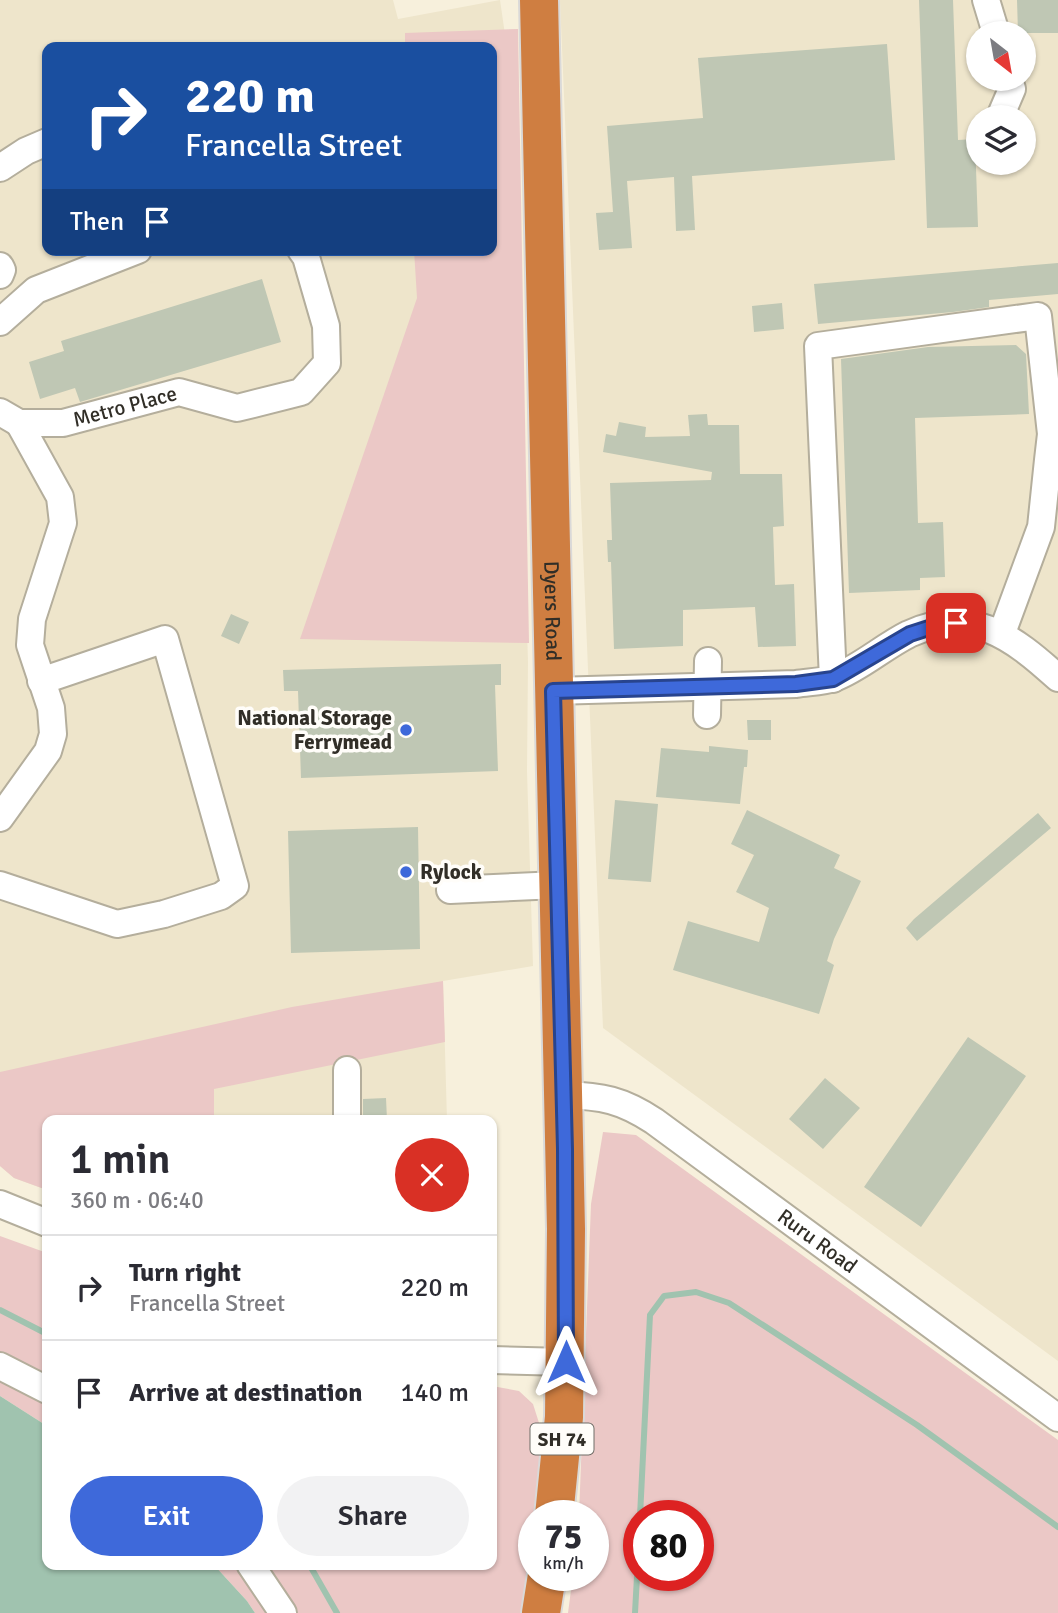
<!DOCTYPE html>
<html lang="en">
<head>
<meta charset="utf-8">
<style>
	body { margin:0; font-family:Signika,sans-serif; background:#f2f2f3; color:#2b2b33; height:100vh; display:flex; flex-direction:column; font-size:26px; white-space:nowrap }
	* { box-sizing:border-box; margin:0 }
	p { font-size:23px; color:#7c7c81 }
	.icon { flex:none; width:38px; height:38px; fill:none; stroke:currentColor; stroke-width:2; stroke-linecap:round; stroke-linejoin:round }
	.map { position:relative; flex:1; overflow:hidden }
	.sheet { position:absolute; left:42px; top:1115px; width:455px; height:455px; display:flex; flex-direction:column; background:#fff; border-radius:14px; box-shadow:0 2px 5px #0004 }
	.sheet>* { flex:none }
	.banner { position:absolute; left:42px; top:42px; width:455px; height:214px; border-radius:14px; box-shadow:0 2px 5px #0004; background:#1a4fa0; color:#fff; overflow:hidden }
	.needle { width:46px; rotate:149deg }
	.fabs { position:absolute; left:966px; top:21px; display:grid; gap:14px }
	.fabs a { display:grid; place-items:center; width:70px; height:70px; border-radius:50%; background:#fff; box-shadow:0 2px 5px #0004; font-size:35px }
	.speed { position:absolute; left:518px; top:1500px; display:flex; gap:14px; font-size:35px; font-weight:700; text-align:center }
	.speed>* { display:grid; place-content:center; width:91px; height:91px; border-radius:50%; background:#fff; box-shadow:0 2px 5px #0004; line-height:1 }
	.speed small { font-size:18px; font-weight:400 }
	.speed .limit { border:10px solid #d22; background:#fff; color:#111 }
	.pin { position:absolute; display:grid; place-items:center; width:60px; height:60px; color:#fff; margin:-30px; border-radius:14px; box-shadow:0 4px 10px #0006 }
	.me { position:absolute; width:77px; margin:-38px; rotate:0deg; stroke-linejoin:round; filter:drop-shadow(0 0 5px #0008) }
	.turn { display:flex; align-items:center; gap:24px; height:147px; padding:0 28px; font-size:32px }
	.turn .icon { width:91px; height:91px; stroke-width:2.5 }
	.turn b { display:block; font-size:49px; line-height:60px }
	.then { display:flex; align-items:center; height:66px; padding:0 28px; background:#0003; gap:14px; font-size:26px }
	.round { display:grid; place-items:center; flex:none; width:74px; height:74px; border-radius:37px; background:#f2f2f3 }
	.headline { display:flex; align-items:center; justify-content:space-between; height:119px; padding:0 28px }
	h1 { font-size:42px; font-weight:600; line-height:52px }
	.action { display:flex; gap:14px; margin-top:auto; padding:14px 28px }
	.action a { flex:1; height:80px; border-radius:42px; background:#3e69da; color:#fff; font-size:28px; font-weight:600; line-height:80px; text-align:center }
	.action a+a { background:#f2f2f3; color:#2b2b33 }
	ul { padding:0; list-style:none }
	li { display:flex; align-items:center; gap:21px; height:105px; padding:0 28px; border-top:2px solid #e1e1e2 }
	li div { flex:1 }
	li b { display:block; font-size:26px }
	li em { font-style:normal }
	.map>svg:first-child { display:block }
	.built { fill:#eee5cb; fill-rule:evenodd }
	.green { fill:#ebc8c6; fill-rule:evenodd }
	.water { fill:#a0c3af }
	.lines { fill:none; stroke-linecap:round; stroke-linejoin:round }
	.stream { stroke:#a0c3af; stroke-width:6 }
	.building { fill:#bfc7b4 }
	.minor-casing { stroke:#b4ae9c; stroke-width:30 }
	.highway-casing { stroke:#dad9d8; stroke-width:42 }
	.minor { stroke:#fff; stroke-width:26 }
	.highway { stroke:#cf7e41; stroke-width:38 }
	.route-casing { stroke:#28448e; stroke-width:18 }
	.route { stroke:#3e69da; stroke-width:12 }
	.poi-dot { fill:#3e69da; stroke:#fffdf9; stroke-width:2.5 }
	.labels { text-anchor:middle; stroke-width:7; stroke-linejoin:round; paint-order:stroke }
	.shield { fill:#fffdf9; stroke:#6f6c66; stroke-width:2 }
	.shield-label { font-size:19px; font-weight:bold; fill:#312e27 }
	.street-label { font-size:21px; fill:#312e27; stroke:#fffdf9 }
	.poi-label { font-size:21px; font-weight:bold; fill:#312e27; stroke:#fffdf9; text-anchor:end }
</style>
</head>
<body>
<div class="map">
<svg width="1058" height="1613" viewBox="0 0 1058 1613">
	<rect width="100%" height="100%" fill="#f7f0dc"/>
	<!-- built -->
	<path class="built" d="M 0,0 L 393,0 L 398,19 L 500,0 L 510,69 L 528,662 L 527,771 L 533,966 L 443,981 L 447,1120 L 47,1120 L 47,1190 L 14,1178 L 0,1166 ZM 47,47 L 492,47 L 492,250 L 47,250 Z
		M 560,0 L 1058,0 L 1058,1361 L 603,1028 ZM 978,33 L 1024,33 L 1024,79 L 978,79 ZM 978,117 L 1024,117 L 1024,163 L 978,163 Z"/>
	<!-- green -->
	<path class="green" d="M 518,29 L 529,643 L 300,639 L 417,298 L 414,250 L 492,250 L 492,47 L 405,47 L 405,33 Z
		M 443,981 L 445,1042 L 214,1089 L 214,1120 L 47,1120 L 47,1190 L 14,1178 L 0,1166 L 0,1072 L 292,1007 Z
		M 603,1132 L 636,1135 L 1058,1440 L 1058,1613 L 568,1613 L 573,1575 L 593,1575 L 593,1516 L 579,1515 L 591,1204 ZM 639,1516 L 698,1516 L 698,1575 L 639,1575 Z
		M 0,1236 L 47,1253 L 47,1426 L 0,1396 Z
		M 492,1386 L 519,1391 L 533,1404 L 540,1426 L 541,1460 L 522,1613 L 255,1613 L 247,1601 L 214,1565 L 492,1564 Z"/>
	<!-- water -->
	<path class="water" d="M 0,1396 L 47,1426 L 47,1564 L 214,1565 L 247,1601 L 255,1613 L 0,1613 Z"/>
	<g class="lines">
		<!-- stream -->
		<path class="stream" d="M 0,1310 L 47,1334
			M 640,1516 L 650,1315 L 664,1296 L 696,1292 L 729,1303 L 917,1425 L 1058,1527
			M 309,1564 L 337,1613
			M 635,1613 L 639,1540"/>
	</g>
	<!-- building -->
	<path class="building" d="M 919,0 L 953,0 L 958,140 L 975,139 L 978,227 L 927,228 Z
		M 1017,0 L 1058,0 L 1058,33 L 1018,33 Z
		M 887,44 L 895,160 L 692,176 L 695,230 L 676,231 L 674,177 L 627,181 L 632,248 L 599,250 L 596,213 L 613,212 L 607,126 L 703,118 L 698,58 Z
		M 1058,263 L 1058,294 L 989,300 L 989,307 L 953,312 L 818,324 L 814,284 Z
		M 262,279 L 281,342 L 80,402 L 75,388 L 40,399 L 29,362 L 64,351 L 61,341 Z
		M 782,303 L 784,329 L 754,332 L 752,306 Z
		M 1016,345 L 1026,354 L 1029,414 L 915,418 L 918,523 L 943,522 L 945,577 L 920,578 L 920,590 L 849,593 L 841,359 L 928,347 Z
		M 707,414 L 708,425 L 739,425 L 740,474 L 782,474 L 784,526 L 773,527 L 775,585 L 794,584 L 796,646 L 758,647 L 755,607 L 683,610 L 683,646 L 614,649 L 611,562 L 608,562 L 607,540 L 612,540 L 610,483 L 711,480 L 712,472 L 603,452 L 606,434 L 616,436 L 619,422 L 646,427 L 645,437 L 690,436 L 688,415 Z
		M 231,614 L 249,622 L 239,644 L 221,636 Z
		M 501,664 L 501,685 L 495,685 L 498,771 L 301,778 L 298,691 L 284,691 L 283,670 Z
		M 747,720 L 771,720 L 771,740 L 748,740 Z
		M 709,746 L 748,750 L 747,767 L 744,767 L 740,804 L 656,797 L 661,748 L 709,752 Z
		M 615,800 L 658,804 L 651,882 L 608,879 Z
		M 747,810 L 840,855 L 834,868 L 861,881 L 834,939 L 827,961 L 834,965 L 819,1014 L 673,970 L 688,921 L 759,942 L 769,908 L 736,892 L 754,855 L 731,844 Z
		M 1038,813 L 1051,828 L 917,941 L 906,928 L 914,919 Z
		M 418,827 L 420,949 L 291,953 L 288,831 Z
		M 968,1037 L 1026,1076 L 921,1227 L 864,1187 Z
		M 825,1078 L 860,1108 L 823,1149 L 789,1119 Z
		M 386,1098 L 387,1120 L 363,1120 L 363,1099 Z"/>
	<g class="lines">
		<defs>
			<g id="minor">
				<path d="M 986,0 L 996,33"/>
				<path d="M 1000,117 L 1012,89 L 1009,79"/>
				<path d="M 0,168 L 26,151 L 47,142"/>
				<path d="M 0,266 L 2,270 L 0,275"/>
				<path d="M 0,322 L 36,290 L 138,250"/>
				<path id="s1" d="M 0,412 L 19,423 L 63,423 L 179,392 L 237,408 L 301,392 L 327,363 L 326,326 L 306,257 L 301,250"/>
				<path d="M 833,679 L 818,346 L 1038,316 L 1051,434 L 1048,460 L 1041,527 L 1002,633"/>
				<path d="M 553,691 L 796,684 C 808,682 823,682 834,678 C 860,668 883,647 909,634 C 971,605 1013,637 1058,678"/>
				<path d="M 707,715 L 708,661"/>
				<path d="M 0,818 L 48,751 L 53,734 L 51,708 L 30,645 L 32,619 L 63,523 L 60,497 L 19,423"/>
				<path d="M 0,885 L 117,924 L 164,914 L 221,896 L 235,886 L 165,639 L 41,681"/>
				<path d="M 450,890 L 558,885"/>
				<path d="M 347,1070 L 347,1120"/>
				<path id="s2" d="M 564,1095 C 602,1096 622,1100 654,1121 L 1058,1418"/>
				<path d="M 0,1204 L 47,1223"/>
				<path d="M 492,1360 L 566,1362"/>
				<path d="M 0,1366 L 47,1390"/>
				<path d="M 250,1564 L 283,1613"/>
			</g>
			<g id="highway">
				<path id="s3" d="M 539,0 L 566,1229 L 564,1417 L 554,1516"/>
				<path d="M 541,1613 L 547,1575"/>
			</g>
		</defs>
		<!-- minor casing -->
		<use href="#minor" class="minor-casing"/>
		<!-- highway casing -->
		<use href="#highway" class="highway-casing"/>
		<!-- minor -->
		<use href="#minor" class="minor"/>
		<!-- highway -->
		<use href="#highway" class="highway"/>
	</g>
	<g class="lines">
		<defs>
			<path id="route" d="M 566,1362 L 565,1149 L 553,691 L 796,684 L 833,679 L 910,634 L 941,624 L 956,623"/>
		</defs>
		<!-- route casing -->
		<use href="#route" class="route-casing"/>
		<!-- route -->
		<use href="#route" class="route"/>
	</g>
	<!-- markers -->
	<g class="poi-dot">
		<circle cx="406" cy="730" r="7"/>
		<circle cx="406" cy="872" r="7"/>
	</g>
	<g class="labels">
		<!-- shield labels -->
		<rect class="shield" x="530.5" y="1423.5" width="63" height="31" rx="5"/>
		<g class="shield-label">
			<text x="562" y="1446">SH 74</text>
		</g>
		<!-- street labels -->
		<g class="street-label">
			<text dy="7" stroke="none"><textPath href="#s1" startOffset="130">Metro Place</textPath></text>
			<text dy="7" stroke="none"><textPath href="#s3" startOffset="611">Dyers Road</textPath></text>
			<text dy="7" stroke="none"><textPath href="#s2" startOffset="298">Ruru Road</textPath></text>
		</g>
		<!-- poi labels -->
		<g class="poi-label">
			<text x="392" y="725">National Storage<tspan x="392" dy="24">Ferrymead</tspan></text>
			<text x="420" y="879" text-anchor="start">Rylock</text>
		</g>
	</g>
</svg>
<div class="fabs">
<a><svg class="needle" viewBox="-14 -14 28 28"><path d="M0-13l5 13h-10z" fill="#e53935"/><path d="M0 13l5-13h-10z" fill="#7c7c81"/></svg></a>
<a><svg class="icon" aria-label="layers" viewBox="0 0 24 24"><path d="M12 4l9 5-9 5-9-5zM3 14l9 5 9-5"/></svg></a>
</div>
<div class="speed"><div>75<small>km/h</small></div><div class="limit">80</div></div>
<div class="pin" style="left:956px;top:623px;background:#d93025"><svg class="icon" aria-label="arrive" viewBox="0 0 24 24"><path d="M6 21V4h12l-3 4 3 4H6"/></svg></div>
<svg class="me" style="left:566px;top:1362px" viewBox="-20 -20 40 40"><path d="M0-17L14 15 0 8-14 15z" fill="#3e69da" stroke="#fff" stroke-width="4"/></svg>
<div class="banner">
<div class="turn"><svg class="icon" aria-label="right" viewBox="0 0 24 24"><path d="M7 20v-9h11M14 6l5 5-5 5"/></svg><div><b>220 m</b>Francella Street</div></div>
<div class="then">Then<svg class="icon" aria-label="arrive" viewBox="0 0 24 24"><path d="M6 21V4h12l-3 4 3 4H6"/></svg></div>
</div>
<section class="sheet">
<div class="headline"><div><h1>1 min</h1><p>360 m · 06:40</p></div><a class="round" style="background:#d93025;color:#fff"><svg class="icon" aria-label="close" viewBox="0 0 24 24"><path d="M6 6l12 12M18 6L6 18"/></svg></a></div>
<ul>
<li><svg class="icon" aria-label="right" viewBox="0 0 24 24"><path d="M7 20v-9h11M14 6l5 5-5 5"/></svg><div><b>Turn right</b><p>Francella Street</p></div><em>220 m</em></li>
<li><svg class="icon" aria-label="arrive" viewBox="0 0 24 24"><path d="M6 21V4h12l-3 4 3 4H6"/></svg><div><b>Arrive at destination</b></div><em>140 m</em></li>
</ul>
<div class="action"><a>Exit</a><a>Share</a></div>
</section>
</div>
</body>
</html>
